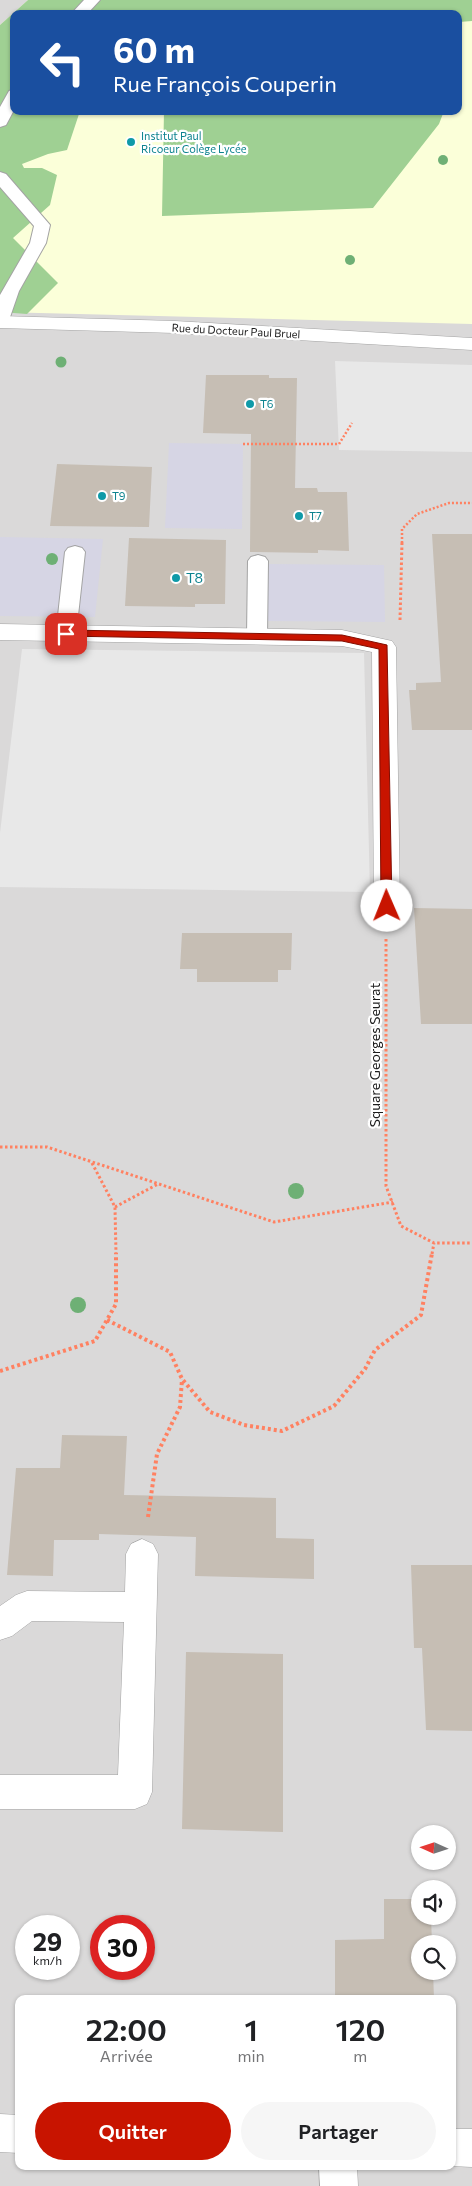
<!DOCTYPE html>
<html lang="fr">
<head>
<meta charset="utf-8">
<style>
	body { margin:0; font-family:Commissioner,sans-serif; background:#f6f6f6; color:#202124; height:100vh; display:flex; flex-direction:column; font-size:19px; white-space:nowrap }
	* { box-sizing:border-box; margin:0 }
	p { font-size:16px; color:#757577 }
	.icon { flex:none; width:28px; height:28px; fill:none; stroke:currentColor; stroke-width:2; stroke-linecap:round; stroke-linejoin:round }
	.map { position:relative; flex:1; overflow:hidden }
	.panel { position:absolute; left:15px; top:1995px; width:441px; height:175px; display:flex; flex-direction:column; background:#fff; border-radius:10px; box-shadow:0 1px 4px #0004 }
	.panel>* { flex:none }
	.guide { position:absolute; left:10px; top:10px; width:452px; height:105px; border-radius:10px; box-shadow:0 1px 4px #0004; background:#1a4fa0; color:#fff; overflow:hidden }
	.needle { width:32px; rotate:273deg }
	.buttons { position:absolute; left:411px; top:1825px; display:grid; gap:10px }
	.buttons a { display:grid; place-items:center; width:45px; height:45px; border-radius:50%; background:#fff; box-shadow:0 1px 4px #0004; font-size:25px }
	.speed { position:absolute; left:15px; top:1915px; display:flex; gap:10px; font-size:25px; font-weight:700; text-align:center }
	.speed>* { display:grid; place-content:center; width:65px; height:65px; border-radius:50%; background:#fff; box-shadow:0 1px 4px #0004; line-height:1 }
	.speed small { font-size:12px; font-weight:400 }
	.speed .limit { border:8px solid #d22; background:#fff; color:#111 }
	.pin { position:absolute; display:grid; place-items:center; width:42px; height:42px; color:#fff; margin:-21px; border-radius:10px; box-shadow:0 2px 8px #0006 }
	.me { position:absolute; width:55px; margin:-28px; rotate:359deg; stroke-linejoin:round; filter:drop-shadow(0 0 4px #0008) }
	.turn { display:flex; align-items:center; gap:18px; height:105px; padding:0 20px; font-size:22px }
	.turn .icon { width:65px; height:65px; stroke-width:2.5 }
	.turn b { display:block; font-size:35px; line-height:42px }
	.eta { display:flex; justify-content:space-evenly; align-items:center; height:85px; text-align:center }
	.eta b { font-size:30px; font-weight:600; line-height:35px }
	.cta { display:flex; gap:10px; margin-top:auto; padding:10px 20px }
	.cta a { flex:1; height:58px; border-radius:30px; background:#c81400; color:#fff; font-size:20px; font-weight:600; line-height:58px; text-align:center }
	.cta a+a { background:#f6f6f6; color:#202124 }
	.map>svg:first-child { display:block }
	.residential { fill:#dad9d9; fill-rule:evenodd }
	.education { fill:#fbffd9; fill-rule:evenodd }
	.forest { fill:#9fd093 }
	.parking { fill:#e8e8e8 }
	.plaza { fill:#d6d5e4 }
	.building { fill:#c6beb4 }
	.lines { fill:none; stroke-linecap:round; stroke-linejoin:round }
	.lane-casing { stroke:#a3a3a3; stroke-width:2 }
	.street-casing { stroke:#a3a3a3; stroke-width:1 }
	.path-far2 { stroke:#ff8161; stroke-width:2.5; stroke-dasharray:2 2; stroke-linecap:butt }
	.path-far1 { stroke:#ff8161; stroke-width:3; stroke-dasharray:2.5 2.5; stroke-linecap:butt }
	.path { stroke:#ff8161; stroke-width:4; stroke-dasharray:3 3; stroke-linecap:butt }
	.lane { fill:#fff; fill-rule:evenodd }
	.street { fill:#fff; fill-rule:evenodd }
	.tree { fill:#6eb075 }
	.route { fill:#c81400; stroke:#820d00 }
	.culture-dot { fill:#0f9aa8; stroke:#fff; stroke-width:2 }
	.labels { text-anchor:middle; stroke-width:4.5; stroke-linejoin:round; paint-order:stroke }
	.far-culture-label { font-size:11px; fill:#0d838f; stroke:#fff; text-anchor:start }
	.far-street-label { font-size:11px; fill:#1c1c1c; stroke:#fff }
	.culture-label { font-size:14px; fill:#0d838f; stroke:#fff; text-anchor:start }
	.street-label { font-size:14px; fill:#1c1c1c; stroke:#fff }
</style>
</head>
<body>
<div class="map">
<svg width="472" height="2186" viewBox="0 0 472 2186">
	<rect width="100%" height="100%" fill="#eeebe1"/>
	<!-- residential -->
	<path class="residential" d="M 0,0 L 472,0 L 472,2186 L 0,2186 ZM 14,14 L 459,14 L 459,111 L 14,111 ZM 420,1834 L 448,1834 L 448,1861 L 420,1861 ZM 420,1889 L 448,1889 L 448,1916 L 420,1916 ZM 26,1926 L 69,1926 L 69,1969 L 26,1969 ZM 101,1926 L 144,1926 L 144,1969 L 101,1969 ZM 420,1944 L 448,1944 L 448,1971 L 420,1971 ZM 19,1999 L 452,1999 L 452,2166 L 19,2166 Z"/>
	<!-- education -->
	<path class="education" d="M 28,0 L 472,0 L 472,324 L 0,312 L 0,25 ZM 14,14 L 459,14 L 459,111 L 14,111 Z"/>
	<!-- forest -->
	<path class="forest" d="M 28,0 L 472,0 L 472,21 L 459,22 L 459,14 L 14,14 L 14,111 L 80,111 L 67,150 L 48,154 L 22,164 L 24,168 L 42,168 L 57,175 L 50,205 L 13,238 L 58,283 L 27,314 L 0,312 L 0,25 Z
		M 164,111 L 444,111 L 439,124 L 373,208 L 162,216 Z"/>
	<!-- parking -->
	<path class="parking" d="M 335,361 L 472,365 L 472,452 L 339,450 Z
		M 22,649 L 364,653 L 370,892 L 0,887 L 0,833 Z"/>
	<!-- plaza -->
	<path class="plaza" d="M 169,443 L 243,444 L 242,529 L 165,528 Z
		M 0,537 L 103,539 L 95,617 L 0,616 Z
		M 268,564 L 384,565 L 385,622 L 267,621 Z"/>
	<!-- building -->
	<path class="building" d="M 206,375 L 269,375 L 269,378 L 297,378 L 295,488 L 317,488 L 318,492 L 347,492 L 349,551 L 318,550 L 318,553 L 250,552 L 251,434 L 203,433 Z
		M 57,464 L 152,467 L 149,527 L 50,526 Z
		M 432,534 L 472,534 L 472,730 L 412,730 L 409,690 L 416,690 L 416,683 L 441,682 Z
		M 129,538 L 226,540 L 225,604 L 195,604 L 195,607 L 125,606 Z
		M 414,908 L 472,909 L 472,1024 L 421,1024 Z
		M 182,933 L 292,933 L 291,970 L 278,970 L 278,982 L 197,982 L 197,969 L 180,969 Z
		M 62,1435 L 127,1436 L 124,1495 L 276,1498 L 276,1538 L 314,1539 L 314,1579 L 195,1576 L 196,1537 L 99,1534 L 99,1540 L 54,1540 L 53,1576 L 7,1575 L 16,1468 L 60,1468 Z
		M 411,1565 L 472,1565 L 472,1731 L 426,1730 L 422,1648 L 414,1648 Z
		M 186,1652 L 283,1654 L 283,1832 L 182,1829 Z
		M 384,1899 L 420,1899 L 420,1916 L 431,1916 L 432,1944 L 420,1944 L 420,1971 L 433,1971 L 434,1999 L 335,1999 L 335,1940 L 384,1939 Z"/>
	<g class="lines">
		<defs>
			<path id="lane" d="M 84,0 L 100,0 L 87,14 L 71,14 Z
				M 14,89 L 14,110 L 6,125 L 0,127 L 0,107 L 9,91 Z
				M 0,172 L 6,174 L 50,225 L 46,243 L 19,291 L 9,320 L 6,324 L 0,325 L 0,295 L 30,243 L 34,226 L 0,187 Z
				M 75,546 L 82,548 L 85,552 L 76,634 L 73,639 L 66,641 L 59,639 L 56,634 L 65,552 L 68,548 Z
				M 258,555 L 265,557 L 268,561 L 267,636 L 264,641 L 257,643 L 250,641 L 247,636 L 248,561 L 251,557 Z"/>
			<path id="street" d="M 0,316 L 175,321 L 472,338 L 472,350 L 175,333 L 0,328 Z
				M 0,624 L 342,630 L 392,641 L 396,647 L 400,907 L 396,914 L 387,917 L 378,914 L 374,907 L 372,652 L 342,646 L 0,640 Z
				M 142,1539 L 153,1544 L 158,1554 L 152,1792 L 147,1804 L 135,1809 L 0,1809 L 0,1775 L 118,1775 L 124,1622 L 32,1621 L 12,1636 L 0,1640 L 0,1606 L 16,1595 L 27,1591 L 125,1592 L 126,1554 L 131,1544 Z
				M 0,2114 L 19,2115 L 19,2153 L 0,2152 Z
				M 452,2129 L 472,2129 L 472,2167 L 451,2166 L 452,2166 Z
				M 319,2166 L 357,2166 L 358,2186 L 320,2186 Z"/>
		</defs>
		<!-- lane casing -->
		<use href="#lane" class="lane-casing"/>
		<!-- street casing -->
		<use href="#street" class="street-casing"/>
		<!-- path-far2 -->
		<path class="path-far2" d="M 243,444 L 339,444 L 352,423
			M 402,543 L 402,529 L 417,514 L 449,503 L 472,503"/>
		<!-- path-far1 -->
		<path class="path-far1" d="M 400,620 L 402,542
			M 386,939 L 386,1186 L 401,1226 L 434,1243 L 472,1243
			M 0,1147 L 47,1147 L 274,1222 L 393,1202
			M 92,1163 L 115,1207 L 116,1254
			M 115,1207 L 158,1184
			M 432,1254 L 434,1243"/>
		<!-- path -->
		<path class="path" d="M 107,1320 L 170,1352 L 182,1379 L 210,1412 L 244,1425 L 282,1431 L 334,1406 L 365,1369 L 375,1350 L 421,1315 L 432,1253
			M 0,1371 L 95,1341 L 116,1304 L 116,1253
			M 148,1517 L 157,1454 L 180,1407 L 182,1379"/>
		<!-- lane -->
		<use href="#lane" class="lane"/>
		<!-- street -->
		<use href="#street" class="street"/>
	</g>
	<!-- trees -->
	<g class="tree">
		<circle cx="443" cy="160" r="5"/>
		<circle cx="350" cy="260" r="5"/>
		<circle cx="61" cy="362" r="5.5"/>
		<circle cx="52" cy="559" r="6"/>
		<circle cx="296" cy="1191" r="8"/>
		<circle cx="78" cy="1305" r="8"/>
	</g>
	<!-- route -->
	<path class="route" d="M 66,630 L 342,635 L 387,645 L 392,906 L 390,909 L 387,910 L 381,906 L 379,649 L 342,641 L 63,636 L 61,634 Z"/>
	<!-- markers -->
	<g class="culture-dot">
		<circle cx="131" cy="142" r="5"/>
		<circle cx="250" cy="404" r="5"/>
		<circle cx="102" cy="496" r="5"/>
		<circle cx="299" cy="516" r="5"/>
		<circle cx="176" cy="578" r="5"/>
	</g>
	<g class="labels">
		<!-- far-culture labels -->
		<g class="far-culture-label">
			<text x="141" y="140">Institut Paul<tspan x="141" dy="13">Ricoeur Colège Lycée</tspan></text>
			<text x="260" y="408">T6</text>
			<text x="112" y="500">T9</text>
			<text x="309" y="520">T7</text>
		</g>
		<!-- far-street labels -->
		<g class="far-street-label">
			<text transform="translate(236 331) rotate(3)" y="4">Rue du Docteur Paul Bruel</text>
		</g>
		<!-- culture labels -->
		<g class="culture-label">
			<text x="186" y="583">T8</text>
		</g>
		<!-- street labels -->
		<g class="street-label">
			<text transform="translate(375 1055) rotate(-90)" y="5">Square Georges Seurat</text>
		</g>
	</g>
</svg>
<div class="buttons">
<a><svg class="needle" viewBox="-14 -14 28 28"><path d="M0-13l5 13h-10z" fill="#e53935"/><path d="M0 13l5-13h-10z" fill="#757577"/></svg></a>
<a><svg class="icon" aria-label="sound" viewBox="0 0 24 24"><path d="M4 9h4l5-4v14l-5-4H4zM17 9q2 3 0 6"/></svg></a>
<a><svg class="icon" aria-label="search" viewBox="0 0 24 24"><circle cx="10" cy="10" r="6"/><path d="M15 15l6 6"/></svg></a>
</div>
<div class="speed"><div>29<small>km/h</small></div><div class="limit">30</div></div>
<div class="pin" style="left:66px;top:634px;background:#d93025"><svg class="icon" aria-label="arrive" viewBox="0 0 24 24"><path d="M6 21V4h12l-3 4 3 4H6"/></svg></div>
<svg class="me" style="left:387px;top:906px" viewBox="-20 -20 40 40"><circle r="19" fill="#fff"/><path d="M0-13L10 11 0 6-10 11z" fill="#c81400"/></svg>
<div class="guide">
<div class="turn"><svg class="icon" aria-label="left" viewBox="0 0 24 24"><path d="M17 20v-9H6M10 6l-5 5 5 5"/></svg><div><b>60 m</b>Rue François Couperin</div></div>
</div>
<section class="panel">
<div class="eta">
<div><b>22:00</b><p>Arrivée</p></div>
<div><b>1</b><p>min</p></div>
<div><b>120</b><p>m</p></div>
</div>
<div class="cta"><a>Quitter</a><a>Partager</a></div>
</section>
</div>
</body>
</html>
